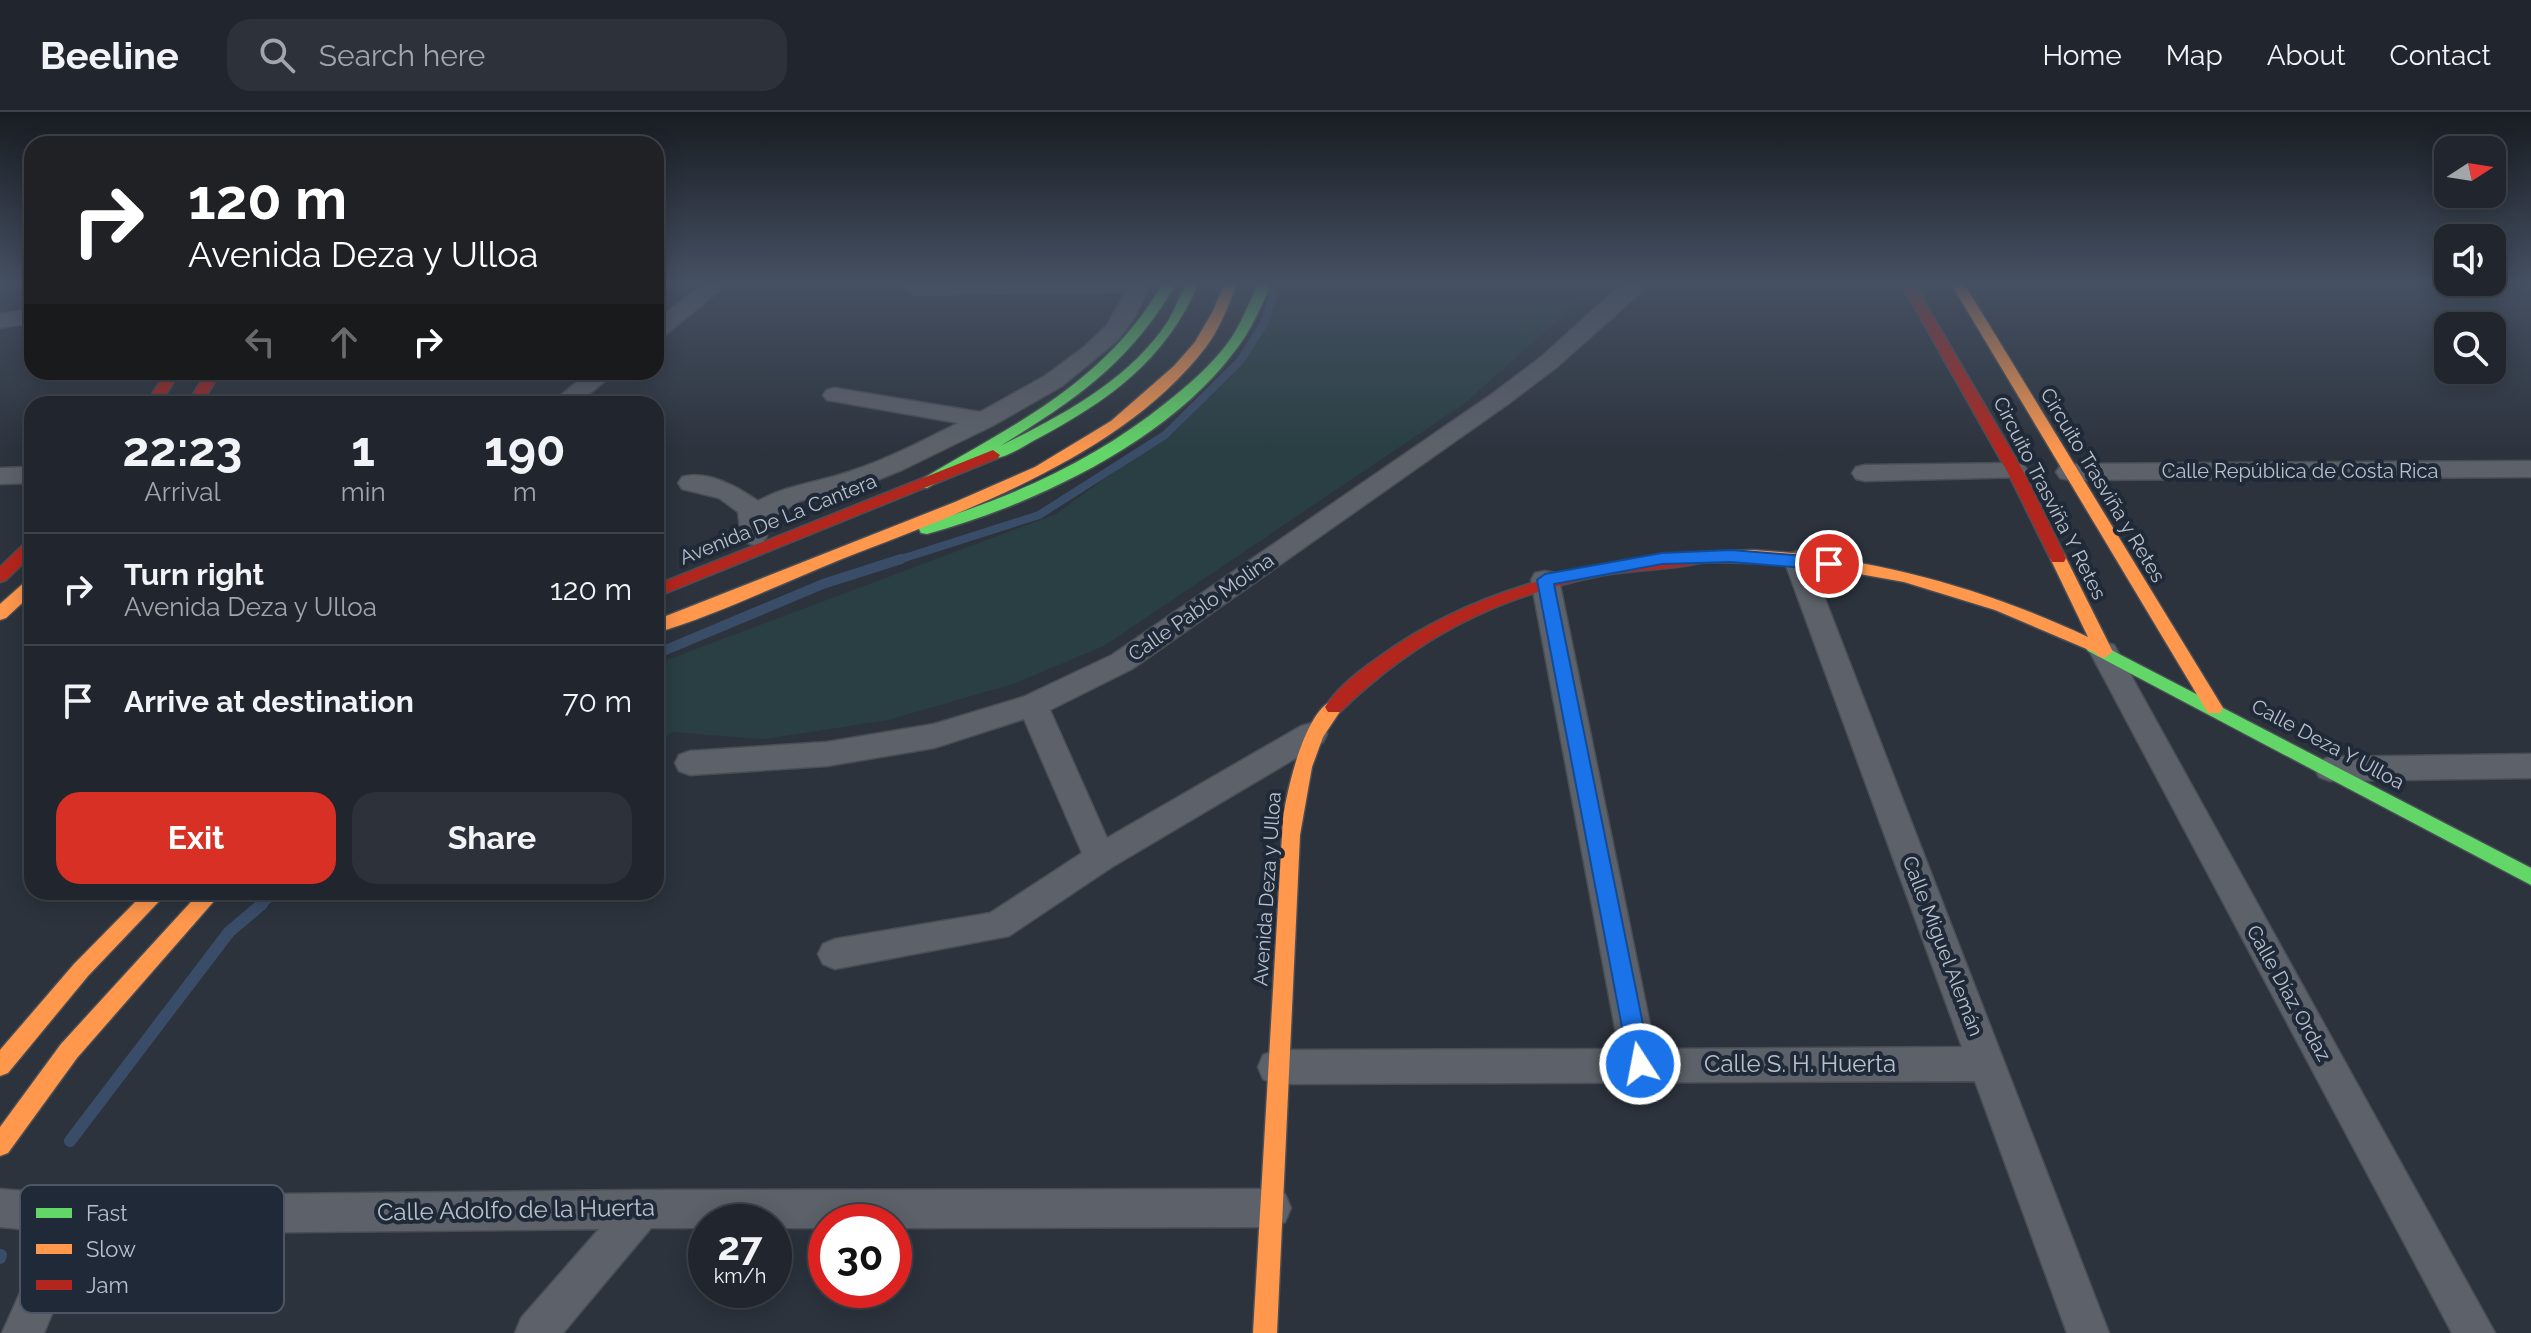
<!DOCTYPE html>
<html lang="en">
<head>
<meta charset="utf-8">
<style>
	body { margin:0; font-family:Raleway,sans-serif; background:#2d323a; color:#f1f3f6; height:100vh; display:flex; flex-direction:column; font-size:30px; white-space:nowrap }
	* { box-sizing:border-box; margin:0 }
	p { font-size:26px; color:#a2a5aa }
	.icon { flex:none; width:44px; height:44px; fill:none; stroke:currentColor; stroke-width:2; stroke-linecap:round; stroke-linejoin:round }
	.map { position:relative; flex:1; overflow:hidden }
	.drawer { position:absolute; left:24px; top:284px; width:640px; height:504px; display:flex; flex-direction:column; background:#21262e; border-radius:24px; box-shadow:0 4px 20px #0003,0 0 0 2px #3e434a }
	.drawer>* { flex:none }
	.top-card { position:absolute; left:24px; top:24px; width:640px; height:244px; border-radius:24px; box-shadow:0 4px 20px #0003,0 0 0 2px #3e434a; background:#202124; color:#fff; overflow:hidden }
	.needle { width:52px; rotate:78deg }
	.buttons { position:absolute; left:2434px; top:24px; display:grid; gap:16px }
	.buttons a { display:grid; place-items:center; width:72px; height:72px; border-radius:16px; background:#21262e; box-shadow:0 4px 20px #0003,0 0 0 2px #3e434a; font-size:40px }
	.speed { position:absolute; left:688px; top:1092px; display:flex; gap:16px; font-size:40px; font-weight:700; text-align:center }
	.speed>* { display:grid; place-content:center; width:104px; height:104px; border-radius:50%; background:#21262e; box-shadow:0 4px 20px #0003,0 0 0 2px #3e434a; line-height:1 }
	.speed small { font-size:20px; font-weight:400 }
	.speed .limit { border:12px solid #d22; background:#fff; color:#111 }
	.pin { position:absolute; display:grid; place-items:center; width:68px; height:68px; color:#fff; margin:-34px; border:4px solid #fff; border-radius:50%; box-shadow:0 2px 8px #0007 }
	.me { position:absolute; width:88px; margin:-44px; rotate:349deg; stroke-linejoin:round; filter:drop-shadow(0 0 6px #0008) }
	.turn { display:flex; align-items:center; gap:28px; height:168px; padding:0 32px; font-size:36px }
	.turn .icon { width:104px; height:104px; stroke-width:2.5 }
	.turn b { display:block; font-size:56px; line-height:68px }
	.lanes { display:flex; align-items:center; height:76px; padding:0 32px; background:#0003; justify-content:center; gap:40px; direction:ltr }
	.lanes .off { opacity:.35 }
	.eta { display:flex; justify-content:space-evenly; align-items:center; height:136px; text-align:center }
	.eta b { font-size:48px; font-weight:700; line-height:56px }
	.action { display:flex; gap:16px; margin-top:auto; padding:16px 32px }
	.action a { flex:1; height:92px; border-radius:24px; background:#d93025; color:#fff; font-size:32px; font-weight:700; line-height:92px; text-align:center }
	.action a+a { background:#2d323a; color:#f1f3f6 }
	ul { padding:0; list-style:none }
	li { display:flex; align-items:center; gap:24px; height:112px; padding:0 32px; border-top:2px solid #3e434a }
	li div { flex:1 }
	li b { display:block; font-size:30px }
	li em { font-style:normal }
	header { display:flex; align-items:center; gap:48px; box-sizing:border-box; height:112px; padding:0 40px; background:#21262e; border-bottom:2px solid #3e434a }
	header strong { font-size:38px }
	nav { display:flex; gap:44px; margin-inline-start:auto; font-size:28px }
	.search { width:560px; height:72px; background:#2d323a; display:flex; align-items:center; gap:20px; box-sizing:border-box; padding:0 28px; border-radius:24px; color:#a2a5aa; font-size:30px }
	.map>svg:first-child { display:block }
	.green { fill:#293f43 }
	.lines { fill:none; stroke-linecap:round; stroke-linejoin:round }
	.stream-far2 { stroke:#3a4d68; stroke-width:8 }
	.stream-far1 { stroke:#3a4d68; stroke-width:10 }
	.stream { stroke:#3a4d68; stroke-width:12 }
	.street-casing { stroke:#494e55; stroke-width:3 }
	.fast-casing { stroke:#494e55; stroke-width:3 }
	.slow-casing { stroke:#494e55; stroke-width:3 }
	.jam-casing { stroke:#494e55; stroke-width:3 }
	.street { fill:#5d626a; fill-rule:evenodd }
	.fast { fill:#63d668; fill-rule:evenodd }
	.slow { fill:#ff974d; fill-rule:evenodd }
	.jam { fill:#b3261e; fill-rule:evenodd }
	.route { fill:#1a73e8; stroke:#114b97; stroke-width:2 }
	.labels { text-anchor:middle; stroke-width:8; stroke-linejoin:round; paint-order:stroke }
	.street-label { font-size:20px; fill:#b8c0cc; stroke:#1f2938 }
	.near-street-label { font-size:24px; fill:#b8c0cc; stroke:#1f2938 }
	.key { fill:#1f2938; stroke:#4d5664; stroke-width:2 }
	.key-label { font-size:22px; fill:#b8c0cc }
</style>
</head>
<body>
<header>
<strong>Beeline</strong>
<div class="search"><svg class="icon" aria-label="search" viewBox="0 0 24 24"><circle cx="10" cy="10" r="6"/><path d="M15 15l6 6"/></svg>Search here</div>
<nav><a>Home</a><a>Map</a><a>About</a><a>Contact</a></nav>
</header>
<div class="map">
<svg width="2531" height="1221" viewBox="0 0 2531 1221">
	<rect width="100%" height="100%" fill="#2c333d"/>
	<!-- green -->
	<path class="green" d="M 1277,170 L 1601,170 L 1465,291 L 1104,534 L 1013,572 L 888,608 L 765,627 L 672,620 L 656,633 L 656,552 L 1056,402 L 1165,323 L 1240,249 L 1265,210 Z"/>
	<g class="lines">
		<!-- stream-far2 -->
		<path class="stream-far2" d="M 895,449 L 1039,403 L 1165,323 L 1240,249 L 1265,210 L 1277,170"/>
		<!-- stream-far1 -->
		<path class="stream-far1" d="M 656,542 L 823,472 L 901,447
			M 259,794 L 276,780"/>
		<!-- stream -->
		<path class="stream" d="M 70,1029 L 229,820 L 262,792
			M 0,1146 L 1,1143"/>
		<defs>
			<path id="street" d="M 706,170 L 730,170 L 664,224 L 656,226 L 656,208 Z
				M 913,170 L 1152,170 L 1135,205 L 1118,228 L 1062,274 L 994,313 L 902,358 L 870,371 L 800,389 L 766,410 L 767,424 L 763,430 L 754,433 L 745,430 L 741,424 L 738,400 L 719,386 L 682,377 L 678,371 L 682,365 C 707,358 738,375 758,389 C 788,372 822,370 854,358 C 890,346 924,328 958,311 L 827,288 L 823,283 L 827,278 L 835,276 L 980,300 L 1045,264 L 1084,235 L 1107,213 L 1125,180 L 914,183 L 903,176 Z
				M 1624,170 L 1646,170 L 1639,182 L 1557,255 L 1508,292 L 1132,557 L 1050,598 L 1107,726 L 1301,614 L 1312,611 L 1323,614 L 1327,622 L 1323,630 L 1112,755 L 1009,824 L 835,857 L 823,852 L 818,842 L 823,832 L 835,827 L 990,801 L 1082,741 L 1024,607 L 934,636 L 827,654 L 690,663 L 679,659 L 675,651 L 679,643 L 690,639 L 827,630 L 934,612 L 1023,585 L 1112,543 L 1492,282 L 1541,245 Z
				M 32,197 L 32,211 L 0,216 L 0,202 Z
				M 589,260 L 616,260 L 577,292 L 550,292 Z
				M 2531,349 L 2531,365 L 2069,368 L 2060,366 L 2056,360 L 2060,354 L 2069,352 Z
				M 2015,351 L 2024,353 L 2028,359 L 2024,365 L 1865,369 L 1856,367 L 1852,361 L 1856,355 L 1865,353 Z
				M 32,355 L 32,371 L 0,372 L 0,356 Z
				M 1797,439 L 1807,442 L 1810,448 L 2109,1221 L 2067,1221 L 1975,969 L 1276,972 L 1263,967 L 1258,955 L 1263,943 L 1276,938 L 1619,937 L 1531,468 L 1535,461 L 1545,459 L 1555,461 L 1559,468 L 1655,937 L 1962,935 L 1784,448 L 1787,442 Z
				M 2104,530 L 2114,533 L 2118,540 L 2495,1221 L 2452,1221 L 2090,540 L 2094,533 Z
				M 2531,642 L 2531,666 L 2330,669 L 2319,665 L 2315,657 L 2319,649 L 2330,645 Z
				M 0,1077 L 84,1084 L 642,1078 L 1271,1077 L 1285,1082 L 1291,1096 L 1285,1110 L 1271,1115 L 894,1116 L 894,1110 L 826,1110 L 826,1116 L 774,1116 L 774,1110 L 706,1110 L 706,1116 L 651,1116 L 563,1221 L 515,1221 L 521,1206 L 599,1117 L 95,1122 L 64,1173 L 44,1221 L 2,1221 L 36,1145 L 51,1120 L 0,1115 Z"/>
			<path id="fast" d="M 1164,170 L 1177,170 C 1131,250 1077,287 1000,334 C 1061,304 1130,268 1168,209 C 1175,197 1180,183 1187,170 L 1199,170 C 1166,249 1107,290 1033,329 C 1020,336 1002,349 988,346 L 986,342 L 927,376 L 917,376 L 917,370 C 1016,311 1103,273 1164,170 Z
				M 1259,170 L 1272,170 C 1261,195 1251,219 1234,240 C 1167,330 1033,393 927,422 L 921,421 L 919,417 L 921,413 C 1011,386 1094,349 1167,290 C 1191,271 1215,250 1232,225 C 1243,208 1250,188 1259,170 Z
				M 2094,529 L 2531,756 L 2531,773 L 2088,539 L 2085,535 L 2088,531 Z"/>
			<path id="slow" d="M 1225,170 L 1238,170 C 1229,192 1220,216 1206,235 C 1121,346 961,400 837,449 C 778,473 716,503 656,521 L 656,508 L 955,390 L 1035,355 L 1111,309 L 1174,254 L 1195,230 L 1213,199 Z
				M 1950,170 L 1963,170 L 2220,591 L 2223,596 L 2220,601 L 2208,601 Z
				M 1753,438 C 1871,445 1981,475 2088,525 L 2050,446 L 2052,442 L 2064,442 L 2113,540 L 2104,546 L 2098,544 L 2096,541 L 1995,498 L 1904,470 L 1804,452 L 1702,450 L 1694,445 L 1702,440 Z
				M 32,467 L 32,482 L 6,506 L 0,508 L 0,492 L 26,469 Z
				M 1334,588 L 1343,595 L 1323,625 L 1312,655 L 1300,723 L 1277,1221 L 1253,1221 L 1283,706 C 1287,678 1305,597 1334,588 Z
				M 145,780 L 168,780 L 88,864 L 8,961 L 0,964 L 0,938 L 74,852 Z
				M 200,780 L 222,780 L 77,946 L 8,1041 L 0,1044 L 0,1015 L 61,932 Z"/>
			<path id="jam" d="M 1900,170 L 1913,170 L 2023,359 L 2066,446 L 2064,450 L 2052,450 L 2050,446 L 2007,359 Z
				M 166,260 L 180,260 L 160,292 L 146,292 Z
				M 207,260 L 221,260 L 201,292 L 187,292 Z
				M 993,338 L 1000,343 L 998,346 L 656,485 L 656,473 Z
				M 32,429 L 32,443 L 6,468 L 0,470 L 0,455 L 26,430 Z
				M 1702,440 L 1710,445 L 1708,449 C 1675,458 1638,457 1604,463 C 1498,484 1417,525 1340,600 L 1328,600 L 1325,595 C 1337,576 1360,558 1379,545 C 1474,476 1587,451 1702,440 Z"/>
		</defs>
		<!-- street casing -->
		<use href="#street" class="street-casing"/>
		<!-- fast casing -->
		<use href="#fast" class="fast-casing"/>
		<!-- slow casing -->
		<use href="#slow" class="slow-casing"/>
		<!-- jam casing -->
		<use href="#jam" class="jam-casing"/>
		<!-- street -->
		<use href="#street" class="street"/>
		<!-- fast -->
		<use href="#fast" class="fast"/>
		<!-- slow -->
		<use href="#slow" class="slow"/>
		<!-- jam -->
		<use href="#jam" class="jam"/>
	</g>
	<!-- sky -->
	<linearGradient id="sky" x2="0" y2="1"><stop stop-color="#181c22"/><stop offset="0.5" stop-color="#455062"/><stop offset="1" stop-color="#455062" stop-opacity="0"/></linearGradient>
	<rect width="2531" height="341" fill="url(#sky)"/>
	<!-- route -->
	<path class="route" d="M 1731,438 L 1829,446 L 1837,452 L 1829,458 L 1731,450 L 1662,452 L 1554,472 L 1651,952 L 1648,959 L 1640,962 L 1632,959 L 1629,952 L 1537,468 L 1545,462 L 1662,441 Z"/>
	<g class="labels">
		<!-- street labels -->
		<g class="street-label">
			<text x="2300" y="366">Calle República de Costa Rica</text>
			<text transform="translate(2103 373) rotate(59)" y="7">Circuito Trasviña y Retes</text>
			<text transform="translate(2050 386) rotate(63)" y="7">Circuito Trasviña Y Retes</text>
			<text transform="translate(778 407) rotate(-22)" y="7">Avenida De La Cantera</text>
			<text transform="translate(1201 495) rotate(-35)" y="7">Calle Pablo Molina</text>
			<text transform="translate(2328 632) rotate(28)" y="7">Calle Deza Y Ulloa</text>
			<text transform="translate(1267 777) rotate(-86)" y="7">Avenida Deza y Ulloa</text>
			<text transform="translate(1943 834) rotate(69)" y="7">Calle Miguel Alemán</text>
			<text transform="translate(2289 881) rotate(61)" y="7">Calle Díaz Ordaz</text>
		</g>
		<!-- near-street labels -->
		<g class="near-street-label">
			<text x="1800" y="960">Calle S. H. Huerta</text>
			<text transform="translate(516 1098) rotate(-1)" y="8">Calle Adolfo de la Huerta</text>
		</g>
	</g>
	<!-- legend -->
	<rect x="20" y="1073" width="264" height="128" rx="12" class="key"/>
	<rect x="36" y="1096" width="36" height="10" fill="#63d668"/>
	<rect x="36" y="1132" width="36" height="10" fill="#ff974d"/>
	<rect x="36" y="1168" width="36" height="10" fill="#b3261e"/>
	<g class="key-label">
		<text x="86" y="1109">Fast</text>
		<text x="86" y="1145">Slow</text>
		<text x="86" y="1181">Jam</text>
	</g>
</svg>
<div class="buttons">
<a><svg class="needle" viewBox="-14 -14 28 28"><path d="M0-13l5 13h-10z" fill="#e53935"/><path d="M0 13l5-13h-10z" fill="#a2a5aa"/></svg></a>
<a><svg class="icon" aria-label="sound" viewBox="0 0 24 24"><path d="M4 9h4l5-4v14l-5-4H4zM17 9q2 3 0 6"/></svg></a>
<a><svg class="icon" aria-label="search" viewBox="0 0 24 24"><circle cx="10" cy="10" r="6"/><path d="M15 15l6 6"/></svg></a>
</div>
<div class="speed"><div>27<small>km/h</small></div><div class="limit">30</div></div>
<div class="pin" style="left:1829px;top:452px;background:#d93025"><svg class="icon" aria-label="arrive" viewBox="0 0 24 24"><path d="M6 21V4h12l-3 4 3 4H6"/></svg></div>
<svg class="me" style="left:1640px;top:952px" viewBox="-20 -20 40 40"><circle r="17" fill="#1a73e8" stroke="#fff" stroke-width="3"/><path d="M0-11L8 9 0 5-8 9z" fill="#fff"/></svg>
<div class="top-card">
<div class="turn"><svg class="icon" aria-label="right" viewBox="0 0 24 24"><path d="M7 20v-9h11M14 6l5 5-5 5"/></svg><div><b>120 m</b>Avenida Deza y Ulloa</div></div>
<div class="lanes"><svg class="icon off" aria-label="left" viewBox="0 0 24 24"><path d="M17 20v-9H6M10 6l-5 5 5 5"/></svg><svg class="icon off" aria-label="ahead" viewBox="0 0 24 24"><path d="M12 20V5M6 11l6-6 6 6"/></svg><svg class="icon" aria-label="right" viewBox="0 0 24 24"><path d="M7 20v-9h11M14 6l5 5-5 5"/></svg></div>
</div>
<section class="drawer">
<div class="eta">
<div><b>22:23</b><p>Arrival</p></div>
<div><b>1</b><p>min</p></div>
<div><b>190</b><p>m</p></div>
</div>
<ul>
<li><svg class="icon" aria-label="right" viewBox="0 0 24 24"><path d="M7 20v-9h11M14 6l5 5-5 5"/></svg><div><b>Turn right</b><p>Avenida Deza y Ulloa</p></div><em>120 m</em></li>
<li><svg class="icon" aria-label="arrive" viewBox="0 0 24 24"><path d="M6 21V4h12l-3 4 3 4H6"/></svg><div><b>Arrive at destination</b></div><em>70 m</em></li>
</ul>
<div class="action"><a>Exit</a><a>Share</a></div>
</section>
</div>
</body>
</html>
